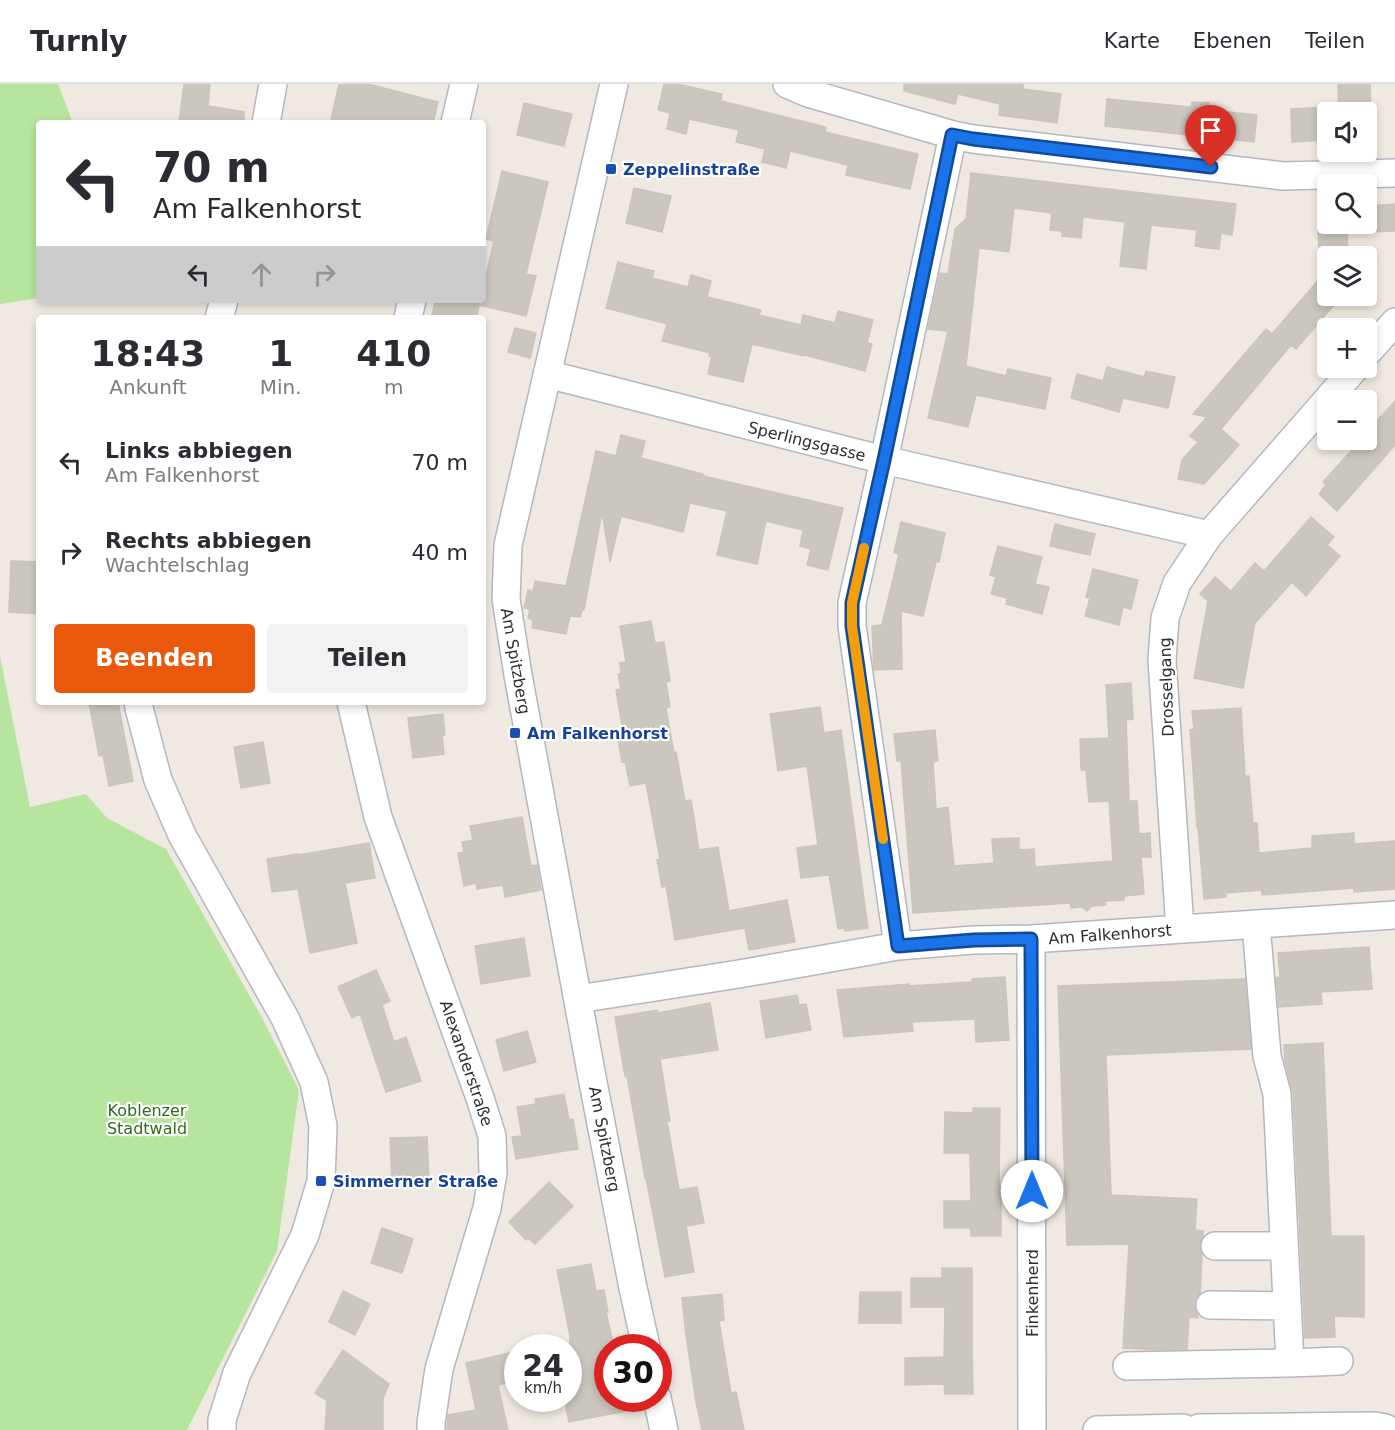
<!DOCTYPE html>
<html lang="de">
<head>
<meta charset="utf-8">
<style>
	body { margin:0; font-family:"DejaVu Sans",sans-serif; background:#f2f2f3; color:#2b2b33; height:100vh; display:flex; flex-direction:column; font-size:22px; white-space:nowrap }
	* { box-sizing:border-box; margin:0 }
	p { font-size:20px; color:#7c7c81 }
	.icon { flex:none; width:33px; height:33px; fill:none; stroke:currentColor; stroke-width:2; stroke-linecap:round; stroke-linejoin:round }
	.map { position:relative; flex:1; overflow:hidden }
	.panel { position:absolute; left:36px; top:231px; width:450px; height:390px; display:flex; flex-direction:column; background:#fff; border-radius:6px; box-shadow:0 3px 9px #0003 }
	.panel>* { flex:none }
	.hud { position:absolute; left:36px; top:36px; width:450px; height:183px; border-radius:6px; box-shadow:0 3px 9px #0003; background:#fff; color:#2b2b33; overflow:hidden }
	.controls { position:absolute; left:1317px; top:18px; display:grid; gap:12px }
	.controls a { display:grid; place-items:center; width:60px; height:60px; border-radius:6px; background:#fff; box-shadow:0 3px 9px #0003; font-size:30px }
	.speed { position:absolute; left:504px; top:1250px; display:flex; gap:12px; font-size:30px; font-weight:700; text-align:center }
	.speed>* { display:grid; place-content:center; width:78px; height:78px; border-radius:50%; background:#fff; box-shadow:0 3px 9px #0003; line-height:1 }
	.speed small { font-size:15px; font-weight:400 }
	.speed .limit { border:9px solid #d22; background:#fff; color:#111 }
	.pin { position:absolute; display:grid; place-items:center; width:51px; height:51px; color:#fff; margin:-62px -26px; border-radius:50% 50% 50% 0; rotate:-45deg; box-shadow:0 0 6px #0007 }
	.pin .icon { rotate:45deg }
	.me { position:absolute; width:66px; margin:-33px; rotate:0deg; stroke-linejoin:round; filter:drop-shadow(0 0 4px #0008) }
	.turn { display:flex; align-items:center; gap:21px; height:126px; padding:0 18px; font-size:27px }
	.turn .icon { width:78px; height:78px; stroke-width:2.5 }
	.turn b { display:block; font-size:42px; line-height:51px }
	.lanes { display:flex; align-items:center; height:57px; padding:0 18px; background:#0003; justify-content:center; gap:30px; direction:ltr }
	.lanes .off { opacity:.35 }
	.eta { display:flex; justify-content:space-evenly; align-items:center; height:102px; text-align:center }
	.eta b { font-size:36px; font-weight:800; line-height:42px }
	.cta { display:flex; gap:12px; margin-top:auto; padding:12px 18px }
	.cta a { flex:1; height:69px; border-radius:6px; background:#ea580c; color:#fff; font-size:24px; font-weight:800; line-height:69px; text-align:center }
	.cta a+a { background:#f2f2f3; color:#2b2b33 }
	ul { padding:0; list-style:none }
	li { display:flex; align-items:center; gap:18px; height:90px; padding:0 18px }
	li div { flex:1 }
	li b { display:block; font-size:22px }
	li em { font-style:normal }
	header { display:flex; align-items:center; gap:36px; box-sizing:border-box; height:84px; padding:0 30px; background:#fff; border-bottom:2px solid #e1e1e2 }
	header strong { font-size:28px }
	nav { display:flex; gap:33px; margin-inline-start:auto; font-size:21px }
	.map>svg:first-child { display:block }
	.green { fill:#b6e59e }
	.building { fill:#cbc7bf; stroke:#cbc5ba; stroke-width:1.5 }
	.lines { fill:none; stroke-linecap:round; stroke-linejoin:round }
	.minor-casing { stroke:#b4b7c1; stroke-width:30 }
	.minor { stroke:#fff; stroke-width:27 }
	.route-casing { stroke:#114b97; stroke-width:15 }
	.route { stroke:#1a73e8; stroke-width:10 }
	.slow { stroke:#f59e0b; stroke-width:10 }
	.transit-dot { fill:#1a4fb4; stroke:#fff; stroke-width:2 }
	.labels { text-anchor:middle; stroke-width:4.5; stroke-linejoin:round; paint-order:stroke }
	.transit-label { font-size:16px; font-weight:bold; fill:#164399; stroke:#fff; text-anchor:start }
	.street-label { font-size:16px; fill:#2e2e2e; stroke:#fff }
	.park-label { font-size:16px; fill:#2c6e1b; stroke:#fff }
</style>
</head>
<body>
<header>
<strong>Turnly</strong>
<nav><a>Karte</a><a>Ebenen</a><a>Teilen</a></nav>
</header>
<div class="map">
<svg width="1395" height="1346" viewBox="0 0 1395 1346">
	<rect width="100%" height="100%" fill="#efe9e1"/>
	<!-- green -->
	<path class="green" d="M 0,0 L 58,0 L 73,39 L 39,39 L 39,214 L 0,220 Z
		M 0,572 L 30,723 L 86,710 L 107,734 L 166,765 L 260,930 L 299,1006 L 277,1167 L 187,1346 L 0,1346 Z"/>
	<!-- building -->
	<path class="building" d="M 184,0 L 210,0 L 208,22 L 244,28 L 244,39 L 179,39 Z
		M 339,0 L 368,0 L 438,18 L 433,39 L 348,39 L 331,35 Z
		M 664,0 L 677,0 L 722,10 L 721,17 L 826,43 L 825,48 L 918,70 L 910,105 L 846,91 L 848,81 L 790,67 L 786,84 L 762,78 L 765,65 L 736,58 L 739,46 L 689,35 L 686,50 L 667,45 L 670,29 L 658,26 Z
		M 904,0 L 1023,0 L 1023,5 L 1061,10 L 1057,39 L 999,31 L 1000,20 L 958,10 L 955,20 L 904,7 Z
		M 1338,0 L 1370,0 L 1371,28 L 1339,28 Z
		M 1107,15 L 1191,23 L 1192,18 L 1209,19 L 1209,26 L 1257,31 L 1254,58 L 1105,42 Z
		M 524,19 L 572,30 L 564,62 L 517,51 Z
		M 1328,23 L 1328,56 L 1292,58 L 1291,25 Z
		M 502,87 L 548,98 L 526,190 L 536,192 L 526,232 L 479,221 L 480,217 L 476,234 L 431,234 L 436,216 L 483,216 L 483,205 L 494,157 L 486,155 Z
		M 971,89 L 1236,120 L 1232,151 L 1221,149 L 1219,165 L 1207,164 L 1195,162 L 1197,146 L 1151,141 L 1146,185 L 1120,182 L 1125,138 L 1083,133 L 1081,154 L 1062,152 L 1062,147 L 1050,146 L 1052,129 L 1014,124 L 1009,168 L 979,164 L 966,282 L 1006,292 L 1008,285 L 1051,294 L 1045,325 L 976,311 L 968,343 L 928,334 L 948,247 L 928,245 L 940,189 L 948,190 L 955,145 L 966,135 Z
		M 634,104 L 671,112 L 662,148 L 626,139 Z
		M 1395,120 L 1395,147 L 1372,148 L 1370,122 Z
		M 1318,140 L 1347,140 L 1348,172 L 1319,172 Z
		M 618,178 L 654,187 L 652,194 L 688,203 L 691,191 L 711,197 L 707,213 L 761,226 L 759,231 L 801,241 L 803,231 L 835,239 L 838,227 L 873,236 L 867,259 L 872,260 L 865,287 L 805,271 L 804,272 L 752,260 L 743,298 L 708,290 L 712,272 L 709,272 L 710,269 L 662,257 L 667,240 L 606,224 Z
		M 1328,185 L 1328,212 L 1342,212 L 1296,265 L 1291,261 L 1221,345 L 1239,361 L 1204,400 L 1178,395 L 1182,376 L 1198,358 L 1190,352 L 1207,333 L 1193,330 L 1266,245 L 1272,250 Z
		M 515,244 L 536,249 L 530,274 L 508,268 Z
		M 1107,283 L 1144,293 L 1146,287 L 1175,293 L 1168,324 L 1123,314 L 1119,328 L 1071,314 L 1077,290 L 1103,297 Z
		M 1395,317 L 1395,361 L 1337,427 L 1319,410 L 1326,401 L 1323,398 L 1361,356 L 1366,356 L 1366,349 Z
		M 621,351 L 645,357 L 641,374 L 703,390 L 703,392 L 843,424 L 828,486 L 807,481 L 811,465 L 800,462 L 803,446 L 766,437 L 757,480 L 717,471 L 727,427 L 690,419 L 683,448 L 621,432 L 610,478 L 602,428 L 584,526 L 582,525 L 580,533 L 570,532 L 566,550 L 532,544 L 533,536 L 528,534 L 530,525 L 524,524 L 528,506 L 533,507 L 535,497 L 566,502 L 596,367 L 616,372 Z
		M 1311,433 L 1334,453 L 1327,461 L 1340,472 L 1306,512 L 1292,498 L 1255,539 L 1243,604 L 1194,594 L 1208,517 L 1200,510 L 1215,493 L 1231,507 L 1255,479 L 1264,487 Z
		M 901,438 L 945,449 L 939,478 L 936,478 L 923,532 L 901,527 L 902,585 L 874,586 L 872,542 L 882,541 L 899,470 L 894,469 Z
		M 1055,440 L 1095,450 L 1090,471 L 1050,462 Z
		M 998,462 L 1042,473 L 1035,500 L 1049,503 L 1042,530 L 1006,520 L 1007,514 L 991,510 L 996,493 L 990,491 Z
		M 11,477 L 39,478 L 39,530 L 9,528 Z
		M 1093,485 L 1138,496 L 1131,525 L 1123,523 L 1119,541 L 1085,532 L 1090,514 L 1086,513 Z
		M 651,537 L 655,559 L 664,558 L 670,597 L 666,598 L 670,623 L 666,624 L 674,669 L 676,668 L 685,717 L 691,716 L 699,766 L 718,763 L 729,827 L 787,816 L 795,858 L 749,866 L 745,844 L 675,856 L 666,802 L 662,803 L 657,776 L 660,775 L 646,699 L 630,702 L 625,677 L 622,678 L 618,655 L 624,653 L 616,606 L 621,605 L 618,590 L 621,590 L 620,579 L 626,578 L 620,542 Z
		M 1131,599 L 1133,635 L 1126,636 L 1129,717 L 1137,717 L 1139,750 L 1150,749 L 1151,773 L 1141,773 L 1144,810 L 1124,812 L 1124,816 L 1105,817 L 1106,821 L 1092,822 L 1087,827 L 1082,823 L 1071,824 L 1070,819 L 913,829 L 901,677 L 897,677 L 894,650 L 935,646 L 938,677 L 933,678 L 936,725 L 948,723 L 954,782 L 994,779 L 992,755 L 1019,754 L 1019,766 L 1034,765 L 1035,783 L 1113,777 L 1109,717 L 1089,718 L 1086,686 L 1081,686 L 1080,655 L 1109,654 L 1106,601 Z
		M 89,618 L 118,618 L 133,697 L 109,702 L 103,671 L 99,672 Z
		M 820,623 L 824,649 L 841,646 L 868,844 L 845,847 L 845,844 L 838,845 L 829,791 L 801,794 L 797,764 L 818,761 L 807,682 L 778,687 L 770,630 Z
		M 1241,624 L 1245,692 L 1249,692 L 1253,739 L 1257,739 L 1259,769 L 1312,764 L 1312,752 L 1354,749 L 1354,760 L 1395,757 L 1395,805 L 1354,808 L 1354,804 L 1262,811 L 1262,806 L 1226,809 L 1226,813 L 1204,815 L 1198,743 L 1197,743 L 1192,672 L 1190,646 L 1194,645 L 1192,627 Z
		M 443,630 L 445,651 L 442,651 L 444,670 L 413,674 L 408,634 Z
		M 263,658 L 270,699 L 241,704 L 234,663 Z
		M 522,733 L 531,782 L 537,781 L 541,806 L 505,813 L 503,801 L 477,805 L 476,799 L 464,802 L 458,769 L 464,768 L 462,758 L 473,756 L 470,742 Z
		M 369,759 L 375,794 L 345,799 L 357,859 L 310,869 L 298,805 L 272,808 L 267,775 L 298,770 L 298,771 Z
		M 524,854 L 530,892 L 481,900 L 475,862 Z
		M 1369,863 L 1372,905 L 1321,908 L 1322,920 L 1279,923 L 1276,894 L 1280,894 L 1278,869 Z
		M 376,886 L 390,917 L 382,921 L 394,958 L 406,953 L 421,997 L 386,1008 L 360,930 L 352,934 L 338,903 Z
		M 1005,893 L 1009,956 L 976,958 L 975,935 L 912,938 L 913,947 L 844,953 L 837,906 L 909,900 L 909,902 L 972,898 L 972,895 Z
		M 1245,895 L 1251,965 L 1106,971 L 1111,1111 L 1197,1115 L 1195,1146 L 1203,1147 L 1203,1153 L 1199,1161 L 1202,1170 L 1200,1210 L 1196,1213 L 1194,1220 L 1198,1234 L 1189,1233 L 1187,1265 L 1162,1266 L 1123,1264 L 1129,1160 L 1067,1161 L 1058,902 Z
		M 797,911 L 799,921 L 806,920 L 811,946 L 766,954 L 760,917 Z
		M 710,919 L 718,966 L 660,975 L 670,1037 L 667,1037 L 679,1106 L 697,1103 L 704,1139 L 686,1142 L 694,1188 L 665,1193 L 646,1094 L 645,1094 L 627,992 L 625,992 L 615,933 L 657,926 L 658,929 Z
		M 527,947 L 536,978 L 504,987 L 496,956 Z
		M 1323,959 L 1331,1152 L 1364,1152 L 1364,1233 L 1334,1232 L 1335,1253 L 1305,1254 L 1293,1009 L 1285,978 L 1284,961 Z
		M 564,1010 L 569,1036 L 573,1035 L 578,1065 L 516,1075 L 512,1053 L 522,1052 L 517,1023 L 536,1020 L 535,1015 Z
		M 973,1024 L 1000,1024 L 999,1102 L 1001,1102 L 1001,1152 L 971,1152 L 971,1144 L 944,1144 L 944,1117 L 971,1117 L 970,1069 L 944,1069 L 945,1028 L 973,1029 Z
		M 427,1053 L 429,1098 L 392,1099 L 390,1054 Z
		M 549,1098 L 573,1122 L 535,1160 L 528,1154 L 526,1156 L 509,1138 Z
		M 382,1144 L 413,1155 L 402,1189 L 371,1179 Z
		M 591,1180 L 596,1207 L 604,1206 L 608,1228 L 606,1228 L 614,1263 L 608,1263 L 608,1314 L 642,1314 L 643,1324 L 569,1338 L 564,1314 L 568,1314 L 570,1252 L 557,1186 Z
		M 942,1184 L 972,1184 L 972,1265 L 973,1310 L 945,1310 L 944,1300 L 905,1301 L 905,1274 L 944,1273 L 945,1223 L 911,1223 L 911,1194 L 942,1194 Z
		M 343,1207 L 370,1220 L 355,1251 L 329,1238 Z
		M 860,1208 L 901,1208 L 901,1239 L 859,1239 Z
		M 722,1210 L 724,1236 L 719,1237 L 731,1309 L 736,1308 L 744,1346 L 702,1346 L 696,1318 L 686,1251 L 682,1214 Z
		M 343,1266 L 389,1300 L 383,1315 L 383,1346 L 325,1346 L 327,1317 L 315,1309 Z
		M 518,1267 L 518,1296 L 498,1301 L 508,1346 L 447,1346 L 448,1331 L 476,1326 L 466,1279 Z"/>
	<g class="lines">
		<defs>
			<path id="minor" d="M 614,0 L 508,461 L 506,515 L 518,591 L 592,993 L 632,1199 L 646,1263
				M 787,0 L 808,9 L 953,51 L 973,55 L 1283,92 L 1395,89
				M 266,39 L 273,0
				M 455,39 L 464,0
				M 219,234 L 224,216
				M 408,234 L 412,216
				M 1366,270 L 1395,238
				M 547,290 L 884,376 L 1209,451
				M 138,618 L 139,624 L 158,696 L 182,751 L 285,934 L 314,998 L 323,1042 L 321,1097 L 305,1151 L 237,1289 L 222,1336 L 222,1346
				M 351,618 L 378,733 L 480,1014 L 492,1052 L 493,1089 L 487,1124 L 439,1285 L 431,1339 L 431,1346
				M 1256,840 L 1267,972 L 1277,1010 L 1290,1279 L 1339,1277
				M 1180,845 L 1162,576 L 1165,534 L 1177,499 L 1209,451 L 1355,284
				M 1031,855 L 1032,1346
				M 898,862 L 852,542 L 852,519 L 884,376 L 953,51
				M 578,915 L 739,890 L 898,862 L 973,856 L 1031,855 L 1395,831
				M 1215,1162 L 1284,1162
				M 1210,1221 L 1287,1222
				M 1127,1282 L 1290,1279
				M 657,1314 L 664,1346
				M 1199,1344 L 1375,1342 L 1385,1344 L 1389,1346
				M 1097,1346 L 1183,1344 L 1183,1346"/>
		</defs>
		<!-- minor casing -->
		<use href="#minor" class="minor-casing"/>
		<!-- minor -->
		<use href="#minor" class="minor"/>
	</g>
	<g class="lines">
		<defs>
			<path id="route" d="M 1032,1107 L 1031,855 L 974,856 L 898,862 L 852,542 L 852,519 L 884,376 L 952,51 L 973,55 L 1211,83"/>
		</defs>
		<!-- route casing -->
		<use href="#route" class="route-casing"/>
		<!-- route -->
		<use href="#route" class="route"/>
		<!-- slow -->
		<path class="slow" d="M 864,464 L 852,519 L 852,542 L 883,755"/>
	</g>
	<!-- markers -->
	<g class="transit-dot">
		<rect x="605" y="79" width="12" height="12" rx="3"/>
		<rect x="509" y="643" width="12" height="12" rx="3"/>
		<rect x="315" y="1091" width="12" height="12" rx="3"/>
	</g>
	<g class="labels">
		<!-- transit labels -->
		<g class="transit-label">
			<text x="623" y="91">Zeppelinstraße</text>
			<text x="527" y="655">Am Falkenhorst</text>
			<text x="333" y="1103">Simmerner Straße</text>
		</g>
		<!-- street labels -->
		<g class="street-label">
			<text transform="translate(807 357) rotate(14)" y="6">Sperlingsgasse</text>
			<text transform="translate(516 577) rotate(80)" y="6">Am Spitzberg</text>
			<text transform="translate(1166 603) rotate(-92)" y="6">Drosselgang</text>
			<text transform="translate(1110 850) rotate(-4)" y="6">Am Falkenhorst</text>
			<text transform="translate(467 979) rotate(71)" y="6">Alexanderstraße</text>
			<text transform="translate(605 1055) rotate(79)" y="6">Am Spitzberg</text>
			<text transform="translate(1032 1209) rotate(-90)" y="6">Finkenherd</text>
		</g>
		<!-- park labels -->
		<g class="park-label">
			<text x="147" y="1032">Koblenzer<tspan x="147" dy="18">Stadtwald</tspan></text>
		</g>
	</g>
</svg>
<div class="controls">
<a><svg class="icon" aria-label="sound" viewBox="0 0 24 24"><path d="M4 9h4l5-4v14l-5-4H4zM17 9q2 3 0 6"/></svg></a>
<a><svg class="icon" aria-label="search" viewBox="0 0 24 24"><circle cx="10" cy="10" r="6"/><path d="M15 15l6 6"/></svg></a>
<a><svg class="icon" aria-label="layers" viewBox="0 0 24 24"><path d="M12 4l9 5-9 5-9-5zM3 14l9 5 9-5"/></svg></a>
<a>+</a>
<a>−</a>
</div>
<div class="speed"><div>24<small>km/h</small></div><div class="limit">30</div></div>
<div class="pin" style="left:1211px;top:83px;background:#d93025"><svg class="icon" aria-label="arrive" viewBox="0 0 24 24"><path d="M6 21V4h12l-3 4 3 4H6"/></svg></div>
<svg class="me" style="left:1032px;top:1107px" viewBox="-20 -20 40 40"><circle r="19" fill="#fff"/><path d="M0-13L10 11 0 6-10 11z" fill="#1a73e8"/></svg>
<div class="hud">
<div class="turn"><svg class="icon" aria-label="left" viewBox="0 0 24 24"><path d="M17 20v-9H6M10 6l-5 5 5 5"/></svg><div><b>70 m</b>Am Falkenhorst</div></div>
<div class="lanes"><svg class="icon" aria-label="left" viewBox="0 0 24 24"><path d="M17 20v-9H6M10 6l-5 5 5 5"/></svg><svg class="icon off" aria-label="ahead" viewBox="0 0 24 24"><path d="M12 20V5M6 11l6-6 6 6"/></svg><svg class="icon off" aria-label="right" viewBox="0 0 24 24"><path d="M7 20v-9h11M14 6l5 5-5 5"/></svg></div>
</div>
<section class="panel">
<div class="eta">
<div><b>18:43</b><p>Ankunft</p></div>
<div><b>1</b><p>Min.</p></div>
<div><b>410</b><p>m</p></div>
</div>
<ul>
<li><svg class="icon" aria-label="left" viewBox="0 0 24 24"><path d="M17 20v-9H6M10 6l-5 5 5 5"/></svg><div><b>Links abbiegen</b><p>Am Falkenhorst</p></div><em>70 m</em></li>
<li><svg class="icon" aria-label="right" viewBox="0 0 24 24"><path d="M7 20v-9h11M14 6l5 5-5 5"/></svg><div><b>Rechts abbiegen</b><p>Wachtelschlag</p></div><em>40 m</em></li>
</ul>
<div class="cta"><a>Beenden</a><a>Teilen</a></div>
</section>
</div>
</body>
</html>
